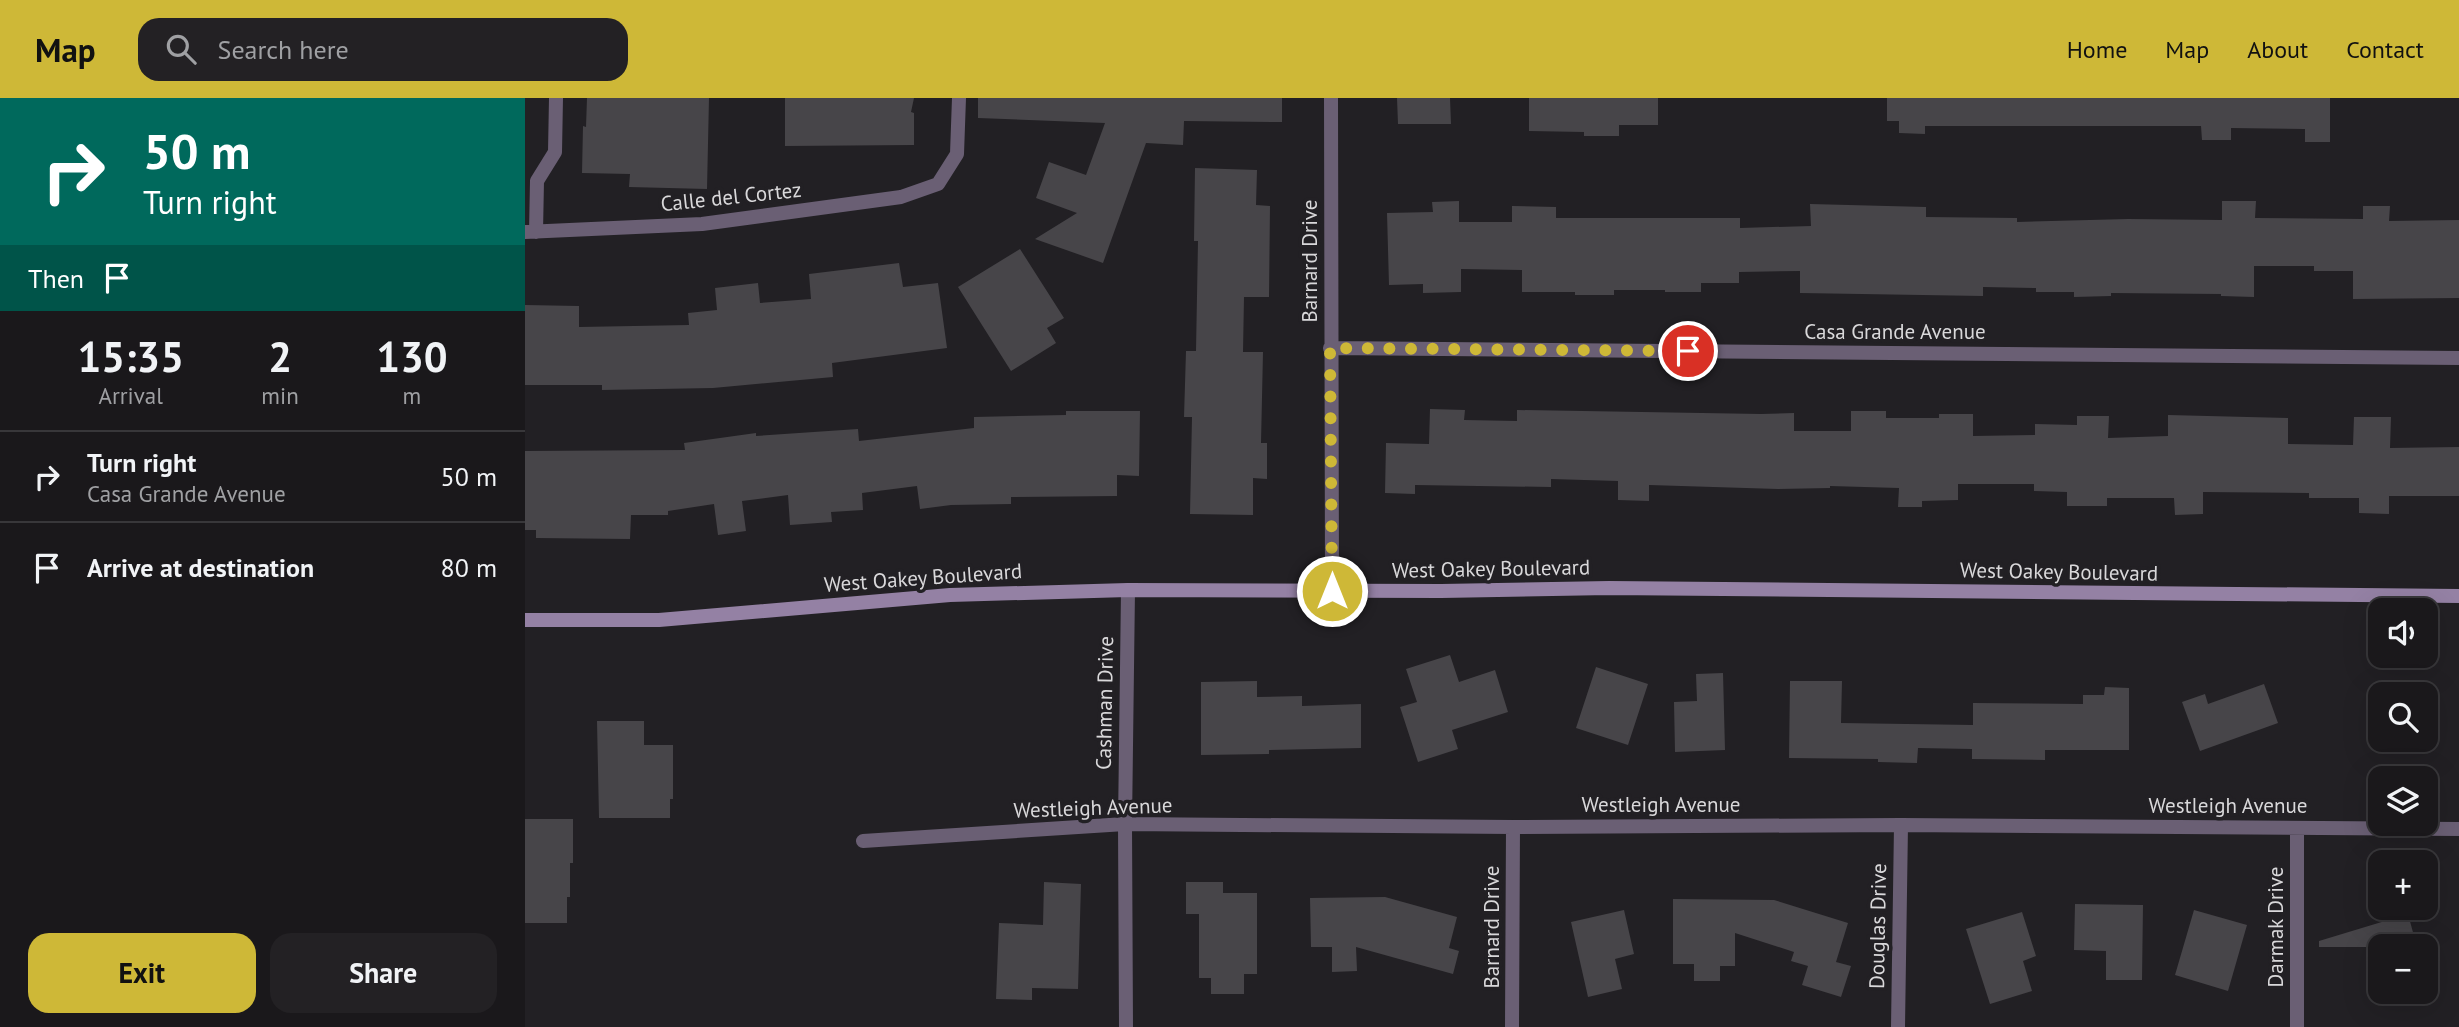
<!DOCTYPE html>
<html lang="en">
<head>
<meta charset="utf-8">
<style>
	body { margin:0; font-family:"PT Sans",sans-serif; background:#232124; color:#f1f3f6; height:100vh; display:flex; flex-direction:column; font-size:26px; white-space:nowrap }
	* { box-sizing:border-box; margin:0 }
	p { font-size:23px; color:#9fa0a3 }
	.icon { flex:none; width:38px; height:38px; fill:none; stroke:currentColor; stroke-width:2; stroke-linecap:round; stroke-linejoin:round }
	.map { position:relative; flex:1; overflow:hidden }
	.details { display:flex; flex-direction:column; background:#1a181b; width:525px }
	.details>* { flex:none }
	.hud { background:#00695c; color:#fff; overflow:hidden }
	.buttons { position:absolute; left:1843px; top:500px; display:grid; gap:14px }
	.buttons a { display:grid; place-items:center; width:70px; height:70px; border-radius:14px; background:#1a181b; box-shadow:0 7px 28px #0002,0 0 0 2px #38373a; font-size:35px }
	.pin { position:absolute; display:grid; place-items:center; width:60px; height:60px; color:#fff; margin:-30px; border:4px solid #fff; border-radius:50%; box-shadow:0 2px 7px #0007 }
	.me { position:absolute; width:77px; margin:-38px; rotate:0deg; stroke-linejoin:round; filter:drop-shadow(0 0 5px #0008) }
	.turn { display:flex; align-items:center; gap:24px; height:147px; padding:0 28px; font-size:32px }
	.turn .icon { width:91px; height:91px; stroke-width:2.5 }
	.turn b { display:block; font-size:49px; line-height:60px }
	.then { display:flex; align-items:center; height:66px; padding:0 28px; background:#0003; gap:14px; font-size:26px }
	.eta { display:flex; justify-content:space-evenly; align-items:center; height:119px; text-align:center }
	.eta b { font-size:42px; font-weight:700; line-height:49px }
	.action { display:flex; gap:14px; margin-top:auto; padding:14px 28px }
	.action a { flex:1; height:80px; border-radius:21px; background:#ceb837; color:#111; font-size:28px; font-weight:700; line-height:80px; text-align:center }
	.action a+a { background:#232124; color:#f1f3f6 }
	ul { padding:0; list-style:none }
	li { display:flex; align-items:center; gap:21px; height:91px; padding:0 28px; border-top:2px solid #38373a }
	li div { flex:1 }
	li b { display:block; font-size:26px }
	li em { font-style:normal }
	header { display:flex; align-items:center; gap:42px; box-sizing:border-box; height:98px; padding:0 35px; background:#ceb837; color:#111 }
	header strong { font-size:33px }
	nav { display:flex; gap:38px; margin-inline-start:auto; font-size:24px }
	.search { width:490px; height:63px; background:#232124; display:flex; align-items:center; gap:18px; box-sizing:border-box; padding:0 24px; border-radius:21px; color:#9fa0a3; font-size:26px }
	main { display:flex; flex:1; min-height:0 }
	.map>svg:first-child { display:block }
	.building { fill:#474549 }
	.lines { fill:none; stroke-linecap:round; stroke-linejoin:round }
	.street { stroke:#6a5f74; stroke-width:14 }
	.secondary { stroke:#9481a4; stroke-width:14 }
	.route { stroke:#ceb837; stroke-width:12; stroke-dasharray:0 21.6 }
	.labels { text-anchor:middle; stroke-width:7; stroke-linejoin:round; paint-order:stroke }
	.street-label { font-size:21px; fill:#d9d8da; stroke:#222024 }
</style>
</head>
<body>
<header>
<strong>Map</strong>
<div class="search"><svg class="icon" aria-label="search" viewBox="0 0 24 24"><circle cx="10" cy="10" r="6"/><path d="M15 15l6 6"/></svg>Search here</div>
<nav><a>Home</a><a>Map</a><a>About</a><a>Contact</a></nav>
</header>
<main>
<section class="details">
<div class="hud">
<div class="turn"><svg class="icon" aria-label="right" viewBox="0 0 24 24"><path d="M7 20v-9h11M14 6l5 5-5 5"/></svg><div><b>50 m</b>Turn right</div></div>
<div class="then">Then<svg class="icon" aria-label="arrive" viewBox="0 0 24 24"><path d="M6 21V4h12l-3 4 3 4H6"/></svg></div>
</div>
<div class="eta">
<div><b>15:35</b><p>Arrival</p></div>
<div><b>2</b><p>min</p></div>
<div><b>130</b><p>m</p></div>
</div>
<ul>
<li><svg class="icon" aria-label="right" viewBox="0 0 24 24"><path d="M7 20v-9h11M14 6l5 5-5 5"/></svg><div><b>Turn right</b><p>Casa Grande Avenue</p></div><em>50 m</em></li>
<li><svg class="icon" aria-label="arrive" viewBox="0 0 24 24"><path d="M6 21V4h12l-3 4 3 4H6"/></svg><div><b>Arrive at destination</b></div><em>80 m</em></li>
</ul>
<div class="action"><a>Exit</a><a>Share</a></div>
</section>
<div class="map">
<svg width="1934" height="929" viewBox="0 0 1934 929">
	<rect width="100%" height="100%" fill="#222024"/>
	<!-- building -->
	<path class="building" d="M 62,0 L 184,0 L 182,91 L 104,89 L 105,76 L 57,75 L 58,28 L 61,29 Z
		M 260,0 L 389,0 L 386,14 L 389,15 L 389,47 L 260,48 Z
		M 453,0 L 757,0 L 757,24 L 659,23 L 658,47 L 621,45 L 578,165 L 510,141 L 552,115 L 511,100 L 524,64 L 561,77 L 580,25 L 453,20 Z
		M 872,0 L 925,0 L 926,26 L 873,26 Z
		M 1004,0 L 1133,0 L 1133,27 L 1094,27 L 1094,38 L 1059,38 L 1059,34 L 1004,33 Z
		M 1362,0 L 1805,0 L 1805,44 L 1780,44 L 1780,31 L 1706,30 L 1706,42 L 1677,42 L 1676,28 L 1400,28 L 1400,36 L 1374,35 L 1374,23 L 1362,23 Z
		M 670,70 L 732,72 L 731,107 L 745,108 L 744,199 L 719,199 L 718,254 L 738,254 L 736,345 L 742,345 L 742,381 L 728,380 L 728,417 L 665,416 L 667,319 L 659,319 L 661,253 L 671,253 L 673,143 L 669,143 Z
		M 934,103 L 934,124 L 987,124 L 987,108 L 1031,109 L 1031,120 L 1215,120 L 1215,130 L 1286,128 L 1285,106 L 1401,109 L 1401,119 L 1492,120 L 1492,124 L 1603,121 L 1697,122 L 1697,103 L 1731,103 L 1730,120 L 1838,121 L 1838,108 L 1865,108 L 1864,123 L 1934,122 L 1934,200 L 1828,201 L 1828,173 L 1789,173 L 1789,168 L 1729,168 L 1729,199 L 1696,198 L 1696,196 L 1586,195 L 1586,198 L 1549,199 L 1549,194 L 1511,194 L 1511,190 L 1458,189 L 1458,198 L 1275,195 L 1275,173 L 1214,174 L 1214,185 L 1176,185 L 1176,194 L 1140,194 L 1140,192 L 1089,192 L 1089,197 L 1050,197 L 1050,194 L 997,194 L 997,172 L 936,171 L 936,194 L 898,195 L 898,186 L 864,187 L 862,115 L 908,114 L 907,104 Z
		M 495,151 L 539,220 L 522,230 L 531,245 L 486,273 L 433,189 Z
		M 374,165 L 378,189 L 413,185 L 422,250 L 307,265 L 308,279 L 188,290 L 77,292 L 77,287 L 0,287 L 0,207 L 54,208 L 54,229 L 164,227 L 163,215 L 192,212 L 190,190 L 233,185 L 235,205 L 286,201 L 284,176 Z
		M 905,311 L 940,312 L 939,322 L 992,323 L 992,312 L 1236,316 L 1269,315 L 1269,333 L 1326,333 L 1326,313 L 1361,313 L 1361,320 L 1414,320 L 1414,316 L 1448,316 L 1448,338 L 1510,337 L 1510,326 L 1552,327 L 1552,318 L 1584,318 L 1583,340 L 1643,338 L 1643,317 L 1763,320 L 1763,346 L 1828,347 L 1829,319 L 1866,319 L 1865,350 L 1934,349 L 1934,398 L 1864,398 L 1864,416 L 1834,415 L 1834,400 L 1784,400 L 1784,395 L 1678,394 L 1678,416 L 1650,417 L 1649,400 L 1582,400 L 1582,408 L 1542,408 L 1542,394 L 1509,393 L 1509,386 L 1433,386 L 1433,402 L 1397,403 L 1397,409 L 1373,409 L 1374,390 L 1305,388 L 1305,390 L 1253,391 L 1124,387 L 1124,403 L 1093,402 L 1093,383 L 1026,381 L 1026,389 L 890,387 L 890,396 L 860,395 L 861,345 L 904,346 Z
		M 541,313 L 615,313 L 614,378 L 592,377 L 592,398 L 486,399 L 486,406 L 426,407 L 395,411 L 392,388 L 337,395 L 338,412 L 306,414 L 307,424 L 265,427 L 263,397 L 217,403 L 221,433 L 193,437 L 189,406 L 143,413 L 143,417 L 106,417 L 105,441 L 11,440 L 11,432 L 0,432 L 0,353 L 160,352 L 159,345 L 231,335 L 231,338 L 333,331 L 334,343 L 449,330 L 449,319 L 541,317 Z
		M 925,557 L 934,584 L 970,572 L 983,614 L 927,632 L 933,651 L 893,664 L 875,609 L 892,604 L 881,571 Z
		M 1071,569 L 1123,586 L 1103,647 L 1051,630 Z
		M 1198,575 L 1200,652 L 1150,654 L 1149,604 L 1172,603 L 1171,576 Z
		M 732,583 L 732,599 L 777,598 L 777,608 L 836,606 L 836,650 L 744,652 L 744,656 L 676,657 L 676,584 Z
		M 1265,583 L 1317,583 L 1316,625 L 1448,627 L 1448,605 L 1558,606 L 1558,597 L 1579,597 L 1580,589 L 1604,590 L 1604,652 L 1520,652 L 1520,662 L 1447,661 L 1447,651 L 1393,650 L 1392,665 L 1353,664 L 1353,661 L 1264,660 Z
		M 1739,586 L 1753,625 L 1675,653 L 1657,604 L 1680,596 L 1683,606 Z
		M 72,623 L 119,623 L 119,647 L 148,647 L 148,701 L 145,701 L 145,720 L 74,720 Z
		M 0,721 L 48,721 L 48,765 L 45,765 L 45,799 L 42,799 L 42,825 L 0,825 Z
		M 519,784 L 556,786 L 553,891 L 507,890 L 507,902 L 471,901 L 474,825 L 518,827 Z
		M 661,784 L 698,784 L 698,795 L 732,795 L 732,876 L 719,876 L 719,896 L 686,896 L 686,880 L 674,880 L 674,816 L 661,816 Z
		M 860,799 L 932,819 L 924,850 L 934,853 L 928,876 L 831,849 L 832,873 L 807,874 L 807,849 L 786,849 L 785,800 Z
		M 1148,801 L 1249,802 L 1323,825 L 1311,864 L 1326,868 L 1316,899 L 1277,887 L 1283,868 L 1266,863 L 1269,854 L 1210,835 L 1210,868 L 1195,868 L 1195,883 L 1169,883 L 1169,866 L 1148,866 Z
		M 1550,806 L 1618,807 L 1617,882 L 1581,882 L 1581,853 L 1549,852 Z
		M 1099,812 L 1109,856 L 1090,861 L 1097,891 L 1063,899 L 1046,824 Z
		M 1669,812 L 1722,827 L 1703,893 L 1650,877 Z
		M 1497,814 L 1511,858 L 1498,863 L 1507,893 L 1465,906 L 1441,831 Z
		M 1883,816 L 1892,849 L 1794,849 L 1794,843 Z"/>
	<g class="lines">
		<!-- street -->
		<path class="street" d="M 806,0 L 807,493
			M 0,134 L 177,126 L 376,99 L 413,86 L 432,56 L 434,0
			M 11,134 L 12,83 L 30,54 L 31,0
			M 805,250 L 1934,260
			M 338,743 L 600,726 L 988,729 L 1376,727 L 1934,731
			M 601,929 L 600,726 L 603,492
			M 987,929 L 988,729
			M 1373,929 L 1376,727
			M 1772,929 L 1772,730"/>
		<!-- secondary -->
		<path class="secondary" d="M 0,522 L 134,522 L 425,497 L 603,492 L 916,493 L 1084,490 L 1934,498"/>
	</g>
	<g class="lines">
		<!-- route -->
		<path class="route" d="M 807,493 L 805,250 L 1163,253"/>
	</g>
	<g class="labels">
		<!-- street labels -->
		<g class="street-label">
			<text transform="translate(206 99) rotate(-6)" y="7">Calle del Cortez</text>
			<text transform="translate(785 163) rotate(-90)" y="7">Barnard Drive</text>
			<text x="1370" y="241">Casa Grande Avenue</text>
			<text transform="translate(966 471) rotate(-1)" y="7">West Oakey Boulevard</text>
			<text transform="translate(1534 474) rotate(1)" y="7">West Oakey Boulevard</text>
			<text transform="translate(398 480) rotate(-4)" y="7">West Oakey Boulevard</text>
			<text transform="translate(580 605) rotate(-89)" y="7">Cashman Drive</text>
			<text x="1136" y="714">Westleigh Avenue</text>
			<text x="1703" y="715">Westleigh Avenue</text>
			<text transform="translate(568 710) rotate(-2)" y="7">Westleigh Avenue</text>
			<text transform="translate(1353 828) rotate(-89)" y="7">Douglas Drive</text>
			<text transform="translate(967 829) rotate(-90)" y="7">Barnard Drive</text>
			<text transform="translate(1751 829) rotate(-90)" y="7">Darmak Drive</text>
		</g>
	</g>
</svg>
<div class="buttons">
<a><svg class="icon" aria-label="sound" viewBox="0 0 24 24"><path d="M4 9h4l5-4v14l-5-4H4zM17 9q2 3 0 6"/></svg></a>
<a><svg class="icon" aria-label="search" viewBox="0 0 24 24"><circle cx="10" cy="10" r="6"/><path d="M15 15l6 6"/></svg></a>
<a><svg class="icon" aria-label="layers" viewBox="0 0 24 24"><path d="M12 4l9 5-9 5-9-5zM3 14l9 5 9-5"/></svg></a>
<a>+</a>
<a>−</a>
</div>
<div class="pin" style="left:1163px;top:253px;background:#d93025"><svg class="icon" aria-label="arrive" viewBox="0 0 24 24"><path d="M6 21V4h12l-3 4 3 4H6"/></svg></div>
<svg class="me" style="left:807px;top:493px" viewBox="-20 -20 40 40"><circle r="17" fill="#ceb837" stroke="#fff" stroke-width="3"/><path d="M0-11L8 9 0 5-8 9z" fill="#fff"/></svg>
</div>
</main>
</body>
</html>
